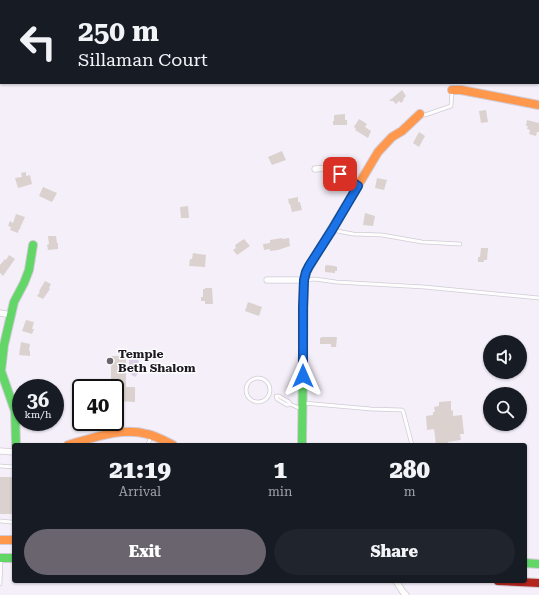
<!DOCTYPE html>
<html lang="en">
<head>
<meta charset="utf-8">
<style>
	body { margin:0; font-family:"Roboto Serif",serif; background:#20242c; color:#f1f3f6; height:100vh; display:flex; flex-direction:column; font-size:15px; white-space:nowrap }
	* { box-sizing:border-box; margin:0 }
	p { font-size:13px; color:#9ea1a6 }
	.icon { flex:none; width:22px; height:22px; fill:none; stroke:currentColor; stroke-width:2; stroke-linecap:round; stroke-linejoin:round }
	.map { position:relative; flex:1; overflow:hidden }
	.drawer { position:absolute; left:12px; top:443px; width:515px; height:140px; display:flex; flex-direction:column; background:#171b24; border-radius:4px; box-shadow:0 1px 3px #0004 }
	.drawer>* { flex:none }
	.top-card { position:absolute; left:0px; top:0px; width:539px; height:84px; box-shadow:0 1px 3px #0004; background:#171b24; color:#f1f3f6; overflow:hidden }
	.tools { position:absolute; left:483px; top:335px; display:grid; gap:8px }
	.tools a { display:grid; place-items:center; width:44px; height:44px; border-radius:50%; background:#171b24; box-shadow:0 1px 3px #0004; font-size:20px }
	.speed { position:absolute; left:12px; top:379px; display:flex; gap:8px; font-size:20px; font-weight:700; text-align:center }
	.speed>* { display:grid; place-content:center; width:52px; height:52px; border-radius:50%; background:#171b24; box-shadow:0 1px 3px #0004; line-height:1 }
	.speed small { font-size:10px; font-weight:400 }
	.speed .limit { border:2px solid #111; border-radius:6px; background:#fff; color:#111 }
	.pin { position:absolute; display:grid; place-items:center; width:34px; height:34px; color:#fff; margin:-17px; border-radius:8px; box-shadow:0 2px 6px #0006 }
	.me { position:absolute; width:44px; margin:-22px; rotate:0deg; stroke-linejoin:round; filter:drop-shadow(0 0 3px #0008) }
	.turn { display:flex; align-items:center; gap:14px; height:84px; padding:0 12px; font-size:18px }
	.turn .icon { width:52px; height:52px; stroke-width:2.5 }
	.turn b { display:block; font-size:28px; line-height:34px }
	.eta { display:flex; justify-content:space-evenly; align-items:center; height:68px; text-align:center }
	.eta b { font-size:24px; font-weight:800; line-height:28px }
	.button { display:flex; gap:8px; margin-top:auto; padding:8px 12px }
	.button a { flex:1; height:46px; border-radius:24px; background:#6a646e; color:#fff; font-size:16px; font-weight:800; line-height:46px; text-align:center }
	.button a+a { background:#20242c; color:#f1f3f6 }
	.map>svg:first-child { display:block }
	.green { fill:#dcd0e6 }
	.building { fill:#dbd1cf }
	.lines { fill:none; stroke-linecap:round; stroke-linejoin:round }
	.lane-casing { stroke:#d1cbd5; stroke-width:4.5 }
	.street-casing { stroke:#d1cbd5; stroke-width:7 }
	.fast-casing { stroke:#d1cbd5; stroke-width:10 }
	.slow-casing { stroke:#d1cbd5; stroke-width:10 }
	.jam-casing { stroke:#d1cbd5; stroke-width:10 }
	.lane { stroke:#fdfdfe; stroke-width:3 }
	.street { stroke:#fdfdfe; stroke-width:5.5 }
	.fast { stroke:#63d668; stroke-width:8 }
	.slow { stroke:#ff974d; stroke-width:8 }
	.jam { stroke:#b3261e; stroke-width:8 }
	.route-casing { stroke:#114b97; stroke-width:10 }
	.route { stroke:#1a73e8; stroke-width:7 }
	.poi-dot { fill:#6a646e; stroke:#fcfdfc; stroke-width:1.5 }
	.labels { text-anchor:middle; stroke-width:3; stroke-linejoin:round; paint-order:stroke }
	.poi-label { font-size:12px; font-weight:bold; fill:#1f1923; stroke:#fcfdfc; text-anchor:start }
</style>
</head>
<body>
<div class="map">
<svg width="539" height="595" viewBox="0 0 539 595">
	<rect width="100%" height="100%" fill="#f4eff9"/>
	<!-- green -->
	<path class="green" d="M 138,359 C 141,368 142,370 135,377 L 129,373 L 129,360 Z"/>
	<!-- building -->
	<path class="building" d="M 402,90 L 406,96 L 403,99 L 404,100 L 401,103 L 399,101 L 396,104 L 393,101 L 389,101 Z
		M 486,110 L 488,122 L 481,123 L 479,111 Z
		M 345,114 L 345,120 L 347,120 L 347,125 L 333,125 L 333,121 L 334,121 L 334,115 Z
		M 359,119 L 367,124 L 365,127 L 371,131 L 368,138 L 355,130 L 356,129 L 354,127 Z
		M 527,120 L 539,123 L 539,132 L 537,132 L 536,136 L 529,134 L 530,130 L 527,129 L 528,126 L 526,126 Z
		M 419,132 L 425,136 L 419,147 L 413,143 Z
		M 282,151 L 286,160 L 272,165 L 268,157 Z
		M 26,172 L 26,176 L 30,175 L 32,184 L 18,188 L 15,178 L 22,177 L 21,173 Z
		M 377,178 L 387,180 L 384,190 L 375,188 Z
		M 43,187 L 57,193 L 52,202 L 39,196 Z
		M 298,197 L 298,202 L 300,202 L 302,210 L 292,212 L 290,204 L 289,204 L 288,199 Z
		M 188,206 L 189,218 L 181,218 L 180,207 Z
		M 365,213 L 375,216 L 373,226 L 363,225 Z
		M 16,214 L 25,217 L 20,228 L 21,229 L 19,229 L 18,233 L 10,230 L 11,227 L 8,226 L 10,221 L 13,223 Z
		M 48,236 L 56,236 L 57,243 L 58,243 L 58,249 L 48,250 L 47,245 L 49,244 Z
		M 282,238 L 282,239 L 289,238 L 290,246 L 278,250 L 270,251 L 270,249 L 264,250 L 263,244 L 270,243 L 270,240 Z
		M 244,239 L 250,246 L 237,255 L 233,250 L 236,248 L 235,245 Z
		M 481,248 L 488,248 L 487,260 L 484,260 L 484,262 L 478,262 L 478,257 L 480,257 Z
		M 193,253 L 206,255 L 205,267 L 189,266 L 190,259 L 192,259 Z
		M 9,255 L 15,259 L 3,276 L 0,273 L 0,265 L 5,259 L 6,260 Z
		M 327,265 L 335,266 L 337,267 L 337,271 L 335,271 L 335,273 L 325,272 L 325,266 Z
		M 45,281 L 51,284 L 49,288 L 50,289 L 43,299 L 37,296 L 40,292 L 39,291 Z
		M 205,288 L 212,288 L 213,304 L 205,304 L 205,301 L 201,301 L 201,297 L 203,297 L 203,289 L 205,289 Z
		M 248,302 L 262,307 L 259,316 L 245,311 Z
		M 26,320 L 34,322 L 32,329 L 34,329 L 32,334 L 22,331 Z
		M 321,337 L 337,337 L 336,347 L 331,347 L 331,344 L 320,344 L 320,338 L 321,338 Z
		M 21,342 L 30,344 L 29,350 L 30,351 L 30,356 L 19,355 Z
		M 111,356 L 126,356 L 126,387 L 135,387 L 135,402 L 115,401 L 115,388 L 81,388 L 82,380 L 97,379 L 100,381 L 111,381 Z
		M 451,401 L 451,411 L 453,410 L 453,416 L 462,415 L 464,434 L 460,434 L 461,440 L 448,442 L 449,445 L 436,445 L 434,429 L 427,430 L 426,416 L 433,415 L 433,412 L 435,412 L 434,407 L 439,406 L 439,402 Z
		M 0,477 L 14,477 L 14,493 L 12,493 L 12,502 L 14,502 L 14,513 L 12,513 L 12,514 L 0,514 Z"/>
	<g class="lines">
		<defs>
			<path id="lane" d="M 420,114 L 425,115 L 451,106 L 452,91
				M 332,230 L 353,234 L 382,235 L 422,242 L 460,244
				M 306,280 L 315,279 L 336,282 L 424,287 L 539,298
				M246 390a12 12 0 1 1 24 0a12 12 0 1 1-24 0Z
				M 303,403 L 371,409 L 402,410 L 403,411 L 412,445
				M 290,404 L 289,402 L 279,396 L 276,396 L 277,399 L 287,405 L 290,404 L 301,409
				M 148,445 L 151,435
				M 0,466 L 14,467
				M 0,521 L 11,522
				M 0,584 L 1,559"/>
			<path id="street" d="M 54,1 L 54,0
				M 0,61 L 1,61
				M 315,169 L 329,168 L 358,186
				M 267,280 L 304,280
				M 0,313 L 11,315
				M 0,451 L 14,452
				M 396,581 L 403,592 L 406,595"/>
			<path id="fast" d="M 16,445 L 15,411 L 1,371 L 4,345 L 14,302 L 24,283 L 29,270 L 33,245
				M 302,445 L 304,280 L 306,272 L 350,199
				M 0,558 L 14,558
				M 525,563 L 539,564"/>
			<path id="slow" d="M 452,90 L 461,90 L 539,105
				M 350,199 L 378,152 L 392,137 L 402,131 L 420,114
				M 68,445 C 93,438 121,427 147,434 C 156,436 165,441 173,445
				M 0,540 L 14,540"/>
			<path id="jam" d="M 498,581 L 539,583"/>
		</defs>
		<!-- lane casing -->
		<use href="#lane" class="lane-casing"/>
		<!-- street casing -->
		<use href="#street" class="street-casing"/>
		<!-- fast casing -->
		<use href="#fast" class="fast-casing"/>
		<!-- slow casing -->
		<use href="#slow" class="slow-casing"/>
		<!-- jam casing -->
		<use href="#jam" class="jam-casing"/>
		<!-- lane -->
		<use href="#lane" class="lane"/>
		<!-- street -->
		<use href="#street" class="street"/>
		<!-- fast -->
		<use href="#fast" class="fast"/>
		<!-- slow -->
		<use href="#slow" class="slow"/>
		<!-- jam -->
		<use href="#jam" class="jam"/>
	</g>
	<g class="lines">
		<defs>
			<path id="route" d="M 303,376 L 303,307 L 304,280 L 306,272 L 309,266 L 332,230 L 358,186 L 340,174"/>
		</defs>
		<!-- route casing -->
		<use href="#route" class="route-casing"/>
		<!-- route -->
		<use href="#route" class="route"/>
	</g>
	<!-- markers -->
	<circle class="poi-dot" cx="110" cy="361" r="4"/>
	<g class="labels">
		<!-- poi labels -->
		<g class="poi-label">
			<text x="118" y="358">Temple<tspan x="118" dy="14">Beth Shalom</tspan></text>
		</g>
	</g>
</svg>
<div class="tools">
<a><svg class="icon" aria-label="sound" viewBox="0 0 24 24"><path d="M4 9h4l5-4v14l-5-4H4zM17 9q2 3 0 6"/></svg></a>
<a><svg class="icon" aria-label="search" viewBox="0 0 24 24"><circle cx="10" cy="10" r="6"/><path d="M15 15l6 6"/></svg></a>
</div>
<div class="speed"><div>36<small>km/h</small></div><div class="limit">40</div></div>
<div class="pin" style="left:340px;top:174px;background:#d93025"><svg class="icon" aria-label="arrive" viewBox="0 0 24 24"><path d="M6 21V4h12l-3 4 3 4H6"/></svg></div>
<svg class="me" style="left:303px;top:376px" viewBox="-20 -20 40 40"><path d="M0-17L14 15 0 8-14 15z" fill="#1a73e8" stroke="#fff" stroke-width="4"/></svg>
<div class="top-card">
<div class="turn"><svg class="icon" aria-label="left" viewBox="0 0 24 24"><path d="M17 20v-9H6M10 6l-5 5 5 5"/></svg><div><b>250 m</b>Sillaman Court</div></div>
</div>
<section class="drawer">
<div class="eta">
<div><b>21:19</b><p>Arrival</p></div>
<div><b>1</b><p>min</p></div>
<div><b>280</b><p>m</p></div>
</div>
<div class="button"><a>Exit</a><a>Share</a></div>
</section>
</div>
</body>
</html>
